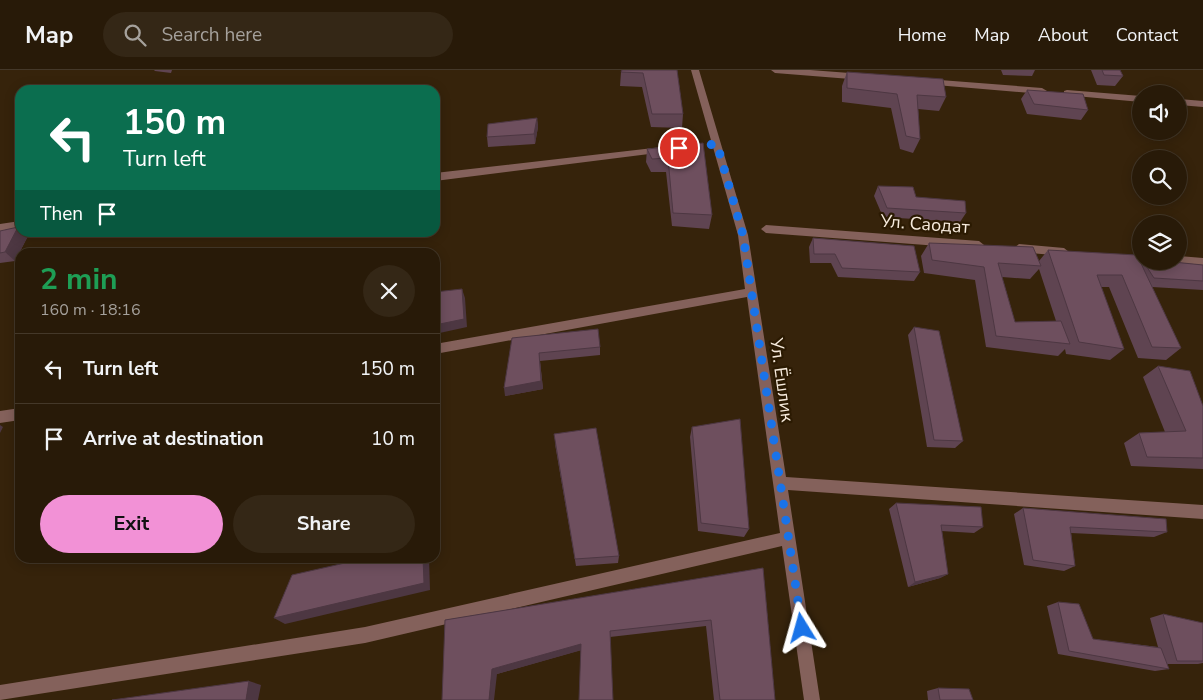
<!DOCTYPE html>
<html lang="en">
<head>
<meta charset="utf-8">
<style>
	body { margin:0; font-family:"Nunito Sans",sans-serif; background:#342716; color:#f1f3f6; height:100vh; display:flex; flex-direction:column; font-size:19px; white-space:nowrap }
	* { box-sizing:border-box; margin:0 }
	p { font-size:16px; color:#a5a19c }
	.icon { flex:none; width:28px; height:28px; fill:none; stroke:currentColor; stroke-width:2; stroke-linecap:round; stroke-linejoin:round }
	.map { position:relative; flex:1; overflow:hidden }
	.side { position:absolute; left:15px; top:178px; width:425px; height:315px; display:flex; flex-direction:column; background:#281a08; border-radius:15px; box-shadow:0 2px 12px #0003,0 0 0 1px #443829 }
	.side>* { flex:none }
	.guide { position:absolute; left:15px; top:15px; width:425px; height:152px; border-radius:15px; box-shadow:0 2px 12px #0003,0 0 0 1px #443829; background:#0b6e4f; color:#fff; overflow:hidden }
	.controls { position:absolute; left:1132px; top:15px; display:grid; gap:10px }
	.controls a { display:grid; place-items:center; width:55px; height:55px; border-radius:50%; background:#281a08; box-shadow:0 2px 12px #0003,0 0 0 1px #443829; font-size:25px }
	.pin { position:absolute; display:grid; place-items:center; width:42px; height:42px; color:#fff; margin:-21px; border:2px solid #fff; border-radius:50%; box-shadow:0 1px 5px #0007 }
	.me { position:absolute; width:55px; margin:-28px; rotate:352deg; stroke-linejoin:round; filter:drop-shadow(0 0 4px #0008) }
	.turn { display:flex; align-items:center; gap:18px; height:105px; padding:0 25px; font-size:22px }
	.turn .icon { width:65px; height:65px; stroke-width:2.5 }
	.turn b { display:block; font-size:35px; line-height:42px }
	.then { display:flex; align-items:center; height:48px; padding:0 25px; background:#0003; gap:10px; font-size:19px }
	.round { display:grid; place-items:center; flex:none; width:52px; height:52px; border-radius:26px; background:#342716 }
	.summary { display:flex; align-items:center; justify-content:space-between; height:85px; padding:0 25px }
	h1 { font-size:30px; font-weight:700; line-height:38px; color:#1e9e55 }
	.primary-button { display:flex; gap:10px; margin-top:auto; padding:10px 25px }
	.primary-button a { flex:1; height:58px; border-radius:30px; background:#f291d6; color:#111; font-size:20px; font-weight:700; line-height:58px; text-align:center }
	.primary-button a+a { background:#342716; color:#f1f3f6 }
	ul { padding:0; list-style:none }
	li { display:flex; align-items:center; gap:15px; height:70px; padding:0 25px; border-top:1px solid #443829 }
	li div { flex:1 }
	li b { display:block; font-size:19px }
	li em { font-style:normal }
	header { display:flex; align-items:center; gap:30px; box-sizing:border-box; height:70px; padding:0 25px; background:#281a08; border-bottom:1px solid #443829 }
	header strong { font-size:24px }
	nav { display:flex; gap:28px; margin-inline-start:auto; font-size:18px }
	.search { width:350px; height:45px; background:#342716; display:flex; align-items:center; gap:12px; box-sizing:border-box; padding:0 18px; border-radius:28px; color:#a5a19c; font-size:19px }
	.map>svg:first-child { display:block }
	.lines { fill:none; stroke-linecap:round; stroke-linejoin:round }
	.minor { fill:#84615b; fill-rule:evenodd }
	.wall { fill:#5f4451; fill-rule:evenodd }
	.shaded-wall { fill:#4d3742 }
	.building { fill:#6e4f5e; stroke:#4d3742 }
	.route { stroke:#1a73e8; stroke-width:9; stroke-dasharray:0 16.2 }
	.labels { text-anchor:middle; stroke-width:4.5; stroke-linejoin:round; paint-order:stroke }
	.street-label { font-size:18px; fill:#f7ebdd; stroke:#2b1a02 }
</style>
</head>
<body>
<header>
<strong>Map</strong>
<div class="search"><svg class="icon" aria-label="search" viewBox="0 0 24 24"><circle cx="10" cy="10" r="6"/><path d="M15 15l6 6"/></svg>Search here</div>
<nav><a>Home</a><a>Map</a><a>About</a><a>Contact</a></nav>
</header>
<div class="map">
<svg width="1203" height="630" viewBox="0 0 1203 630">
	<rect width="100%" height="100%" fill="#36230b"/>
	<g class="lines">
		<!-- minor -->
		<path class="minor" d="M 691,0 L 699,0 L 748,165 L 786,407 L 1203,435 L 1203,449 L 788,420 L 820,630 L 804,630 L 782,476 L 365,573 L 0,630 L 0,615 L 365,557 L 780,463 L 747,227 L 435,284 L 435,274 L 745,219 L 738,165 Z
			M 771,0 L 810,0 L 863,4 L 868,7 L 863,10 L 775,3 Z
			M 927,9 L 1042,18 L 1047,21 L 1042,24 L 924,14 L 922,12 Z
			M 1067,20 L 1141,26 L 1141,32 L 1064,25 L 1064,21 Z
			M 1179,29 L 1203,31 L 1203,37 L 1179,35 Z
			M 662,77 L 667,80 L 665,82 L 435,111 L 435,103 Z
			M 20,151 L 20,159 L 0,162 L 0,154 Z
			M 766,155 L 979,171 L 984,175 L 979,179 L 766,163 L 761,159 Z
			M 1019,174 L 1064,178 L 1069,182 L 1064,186 L 1019,182 L 1014,178 Z
			M 1179,186 L 1203,188 L 1203,196 L 1175,193 L 1174,191 L 1179,191 Z
			M 20,338 L 20,350 L 0,353 L 0,341 Z"/>
	</g>
	<!-- wall -->
	<path class="wall" d="M 154,0 L 172,0 L 171,3 L 155,1 Z
		M 677,0 L 683,44 L 682,58 L 651,57 L 642,17 L 620,16 L 621,2 Z
		M 1001,0 L 1035,0 L 1032,6 L 1003,5 Z
		M 1091,0 L 1120,0 L 1123,6 L 1115,16 L 1097,15 Z
		M 847,2 L 946,27 L 939,41 L 918,39 L 920,69 L 913,83 L 900,79 L 891,38 L 842,32 L 842,16 Z
		M 1027,20 L 1088,40 L 1081,50 L 1027,44 L 1021,29 Z
		M 537,48 L 538,57 L 535,74 L 488,77 L 487,67 Z
		M 703,73 L 712,145 L 709,159 L 672,156 L 666,102 L 651,102 L 646,92 L 647,79 Z
		M 878,116 L 916,127 L 966,143 L 960,152 L 883,147 L 874,126 Z
		M 0,161 L 24,162 L 28,166 L 15,191 L 0,193 Z
		M 813,168 L 920,202 L 914,211 L 838,207 L 831,193 L 810,193 L 809,177 Z
		M 929,173 L 1039,191 L 1048,180 L 1140,192 L 1141,190 L 1141,191 L 1163,191 L 1203,195 L 1203,220 L 1152,217 L 1181,278 L 1166,290 L 1138,288 L 1109,217 L 1101,217 L 1124,279 L 1110,290 L 1066,284 L 1065,279 L 1058,286 L 986,277 L 975,210 L 924,203 L 921,186 ZM 1039,199 L 1056,251 L 1015,252 L 1002,207 L 1030,209 Z
		M 914,257 L 963,371 L 955,378 L 927,377 L 908,265 Z
		M 512,268 L 600,277 L 600,285 L 540,291 L 543,319 L 505,326 Z
		M 1158,296 L 1203,336 L 1203,399 L 1131,396 L 1124,373 L 1139,363 L 1165,362 L 1143,307 Z
		M 692,357 L 749,459 L 744,467 L 698,461 L 690,367 Z
		M 555,374 L 619,486 L 618,493 L 576,496 Z
		M 896,433 L 983,457 L 974,463 L 941,461 L 948,504 L 940,508 L 908,517 L 889,439 Z
		M 1023,438 L 1167,462 L 1154,467 L 1071,463 L 1075,496 L 1064,501 L 1024,495 L 1014,444 Z
		M 763,498 L 775,630 L 714,630 L 706,556 L 610,567 L 581,580 L 497,604 L 445,550 Z
		M 1058,532 L 1093,569 L 1158,577 L 1150,548 L 1163,544 L 1203,553 L 1203,593 L 1198,594 L 1167,594 L 1169,599 L 1155,601 L 1058,584 L 1047,536 Z
		M 938,618 L 973,630 L 928,630 L 927,621 Z"/>
	<!-- shaded-wall -->
	<path class="shaded-wall" d="M 537,48 L 538,57 L 535,74 L 534,64 Z
		M 18,157 L 20,159 L 20,162 L 24,162 L 28,166 L 15,191 L 5,182 Z
		M 462,219 L 465,228 L 467,257 L 435,264 L 435,255 Z
		M 539,283 L 543,319 L 505,326 L 504,318 Z
		M 0,355 L 3,357 L 0,363 Z
		M 423,488 L 429,488 L 430,520 L 285,554 L 274,548 Z
		M 948,504 L 940,508 L 908,517 L 915,512 Z
		M 581,574 L 582,580 L 497,604 L 494,630 L 489,630 L 492,599 Z
		M 249,611 L 261,615 L 258,630 L 246,630 Z"/>
	<!-- building -->
	<path class="building" d="M 622,0 L 677,0 L 683,44 L 652,44 L 643,3 L 621,2 Z
		M 1102,0 L 1120,0 L 1123,6 L 1104,5 Z
		M 847,2 L 943,9 L 946,27 L 917,25 L 920,69 L 906,66 L 897,24 L 847,18 Z
		M 1027,20 L 1083,24 L 1088,40 L 1034,34 Z
		M 537,48 L 534,64 L 487,67 L 488,54 Z
		M 703,73 L 712,145 L 673,143 L 668,88 L 652,89 L 647,79 Z
		M 878,116 L 913,117 L 916,127 L 965,131 L 966,143 L 887,138 Z
		M 18,157 L 5,182 L 0,183 L 0,161 Z
		M 813,168 L 914,176 L 920,202 L 842,198 L 835,184 L 814,184 Z
		M 929,173 L 1033,177 L 1041,196 L 998,193 L 1015,252 L 1061,251 L 1070,274 L 996,266 L 984,197 L 932,190 Z
		M 1048,180 L 1137,185 L 1181,278 L 1152,277 L 1122,205 L 1097,205 L 1124,279 L 1079,272 Z
		M 1143,191 L 1163,191 L 1203,195 L 1203,211 L 1154,208 Z
		M 462,219 L 464,249 L 435,255 L 435,222 Z
		M 914,257 L 939,261 L 963,371 L 934,370 Z
		M 598,259 L 600,277 L 539,283 L 541,311 L 504,318 L 512,268 Z
		M 1158,296 L 1190,301 L 1203,336 L 1203,388 L 1147,387 L 1139,363 L 1186,361 Z
		M 740,349 L 749,459 L 701,453 L 692,357 Z
		M 596,358 L 619,486 L 575,489 L 554,364 Z
		M 896,433 L 981,437 L 983,457 L 941,455 L 948,504 L 915,512 Z
		M 1023,438 L 1166,449 L 1167,462 L 1070,457 L 1075,496 L 1033,490 Z
		M 367,488 L 423,488 L 424,513 L 274,548 L 292,505 Z
		M 763,498 L 775,630 L 720,630 L 711,550 L 610,561 L 613,630 L 579,630 L 581,574 L 492,599 L 489,630 L 442,630 L 445,550 Z
		M 1058,532 L 1079,534 L 1093,569 L 1161,578 L 1169,599 L 1069,581 Z
		M 1163,544 L 1203,553 L 1203,591 L 1177,591 Z
		M 249,611 L 246,630 L 112,630 Z
		M 938,618 L 969,619 L 973,630 L 940,630 Z"/>
	<g class="lines">
		<!-- route -->
		<path class="route" d="M 679,78 L 717,74 L 743,165 L 802,558"/>
	</g>
	<g class="labels">
		<!-- street labels -->
		<g class="street-label">
			<text transform="translate(925 154) rotate(4)" y="6">Ул. Саодат</text>
			<text transform="translate(782 310) rotate(82)" y="6">Ул. Ёшлик</text>
		</g>
	</g>
</svg>
<div class="controls">
<a><svg class="icon" aria-label="sound" viewBox="0 0 24 24"><path d="M4 9h4l5-4v14l-5-4H4zM17 9q2 3 0 6"/></svg></a>
<a><svg class="icon" aria-label="search" viewBox="0 0 24 24"><circle cx="10" cy="10" r="6"/><path d="M15 15l6 6"/></svg></a>
<a><svg class="icon" aria-label="layers" viewBox="0 0 24 24"><path d="M12 4l9 5-9 5-9-5zM3 14l9 5 9-5"/></svg></a>
</div>
<div class="pin" style="left:679px;top:78px;background:#d93025"><svg class="icon" aria-label="arrive" viewBox="0 0 24 24"><path d="M6 21V4h12l-3 4 3 4H6"/></svg></div>
<svg class="me" style="left:802px;top:558px" viewBox="-20 -20 40 40"><path d="M0-17L14 15 0 8-14 15z" fill="#1a73e8" stroke="#fff" stroke-width="4"/></svg>
<div class="guide">
<div class="turn"><svg class="icon" aria-label="left" viewBox="0 0 24 24"><path d="M17 20v-9H6M10 6l-5 5 5 5"/></svg><div><b>150 m</b>Turn left</div></div>
<div class="then">Then<svg class="icon" aria-label="arrive" viewBox="0 0 24 24"><path d="M6 21V4h12l-3 4 3 4H6"/></svg></div>
</div>
<section class="side">
<div class="summary"><div><h1>2 min</h1><p>160 m · 18:16</p></div><a class="round"><svg class="icon" aria-label="close" viewBox="0 0 24 24"><path d="M6 6l12 12M18 6L6 18"/></svg></a></div>
<ul>
<li><svg class="icon" aria-label="left" viewBox="0 0 24 24"><path d="M17 20v-9H6M10 6l-5 5 5 5"/></svg><div><b>Turn left</b></div><em>150 m</em></li>
<li><svg class="icon" aria-label="arrive" viewBox="0 0 24 24"><path d="M6 21V4h12l-3 4 3 4H6"/></svg><div><b>Arrive at destination</b></div><em>10 m</em></li>
</ul>
<div class="primary-button"><a>Exit</a><a>Share</a></div>
</section>
</div>
</body>
</html>
